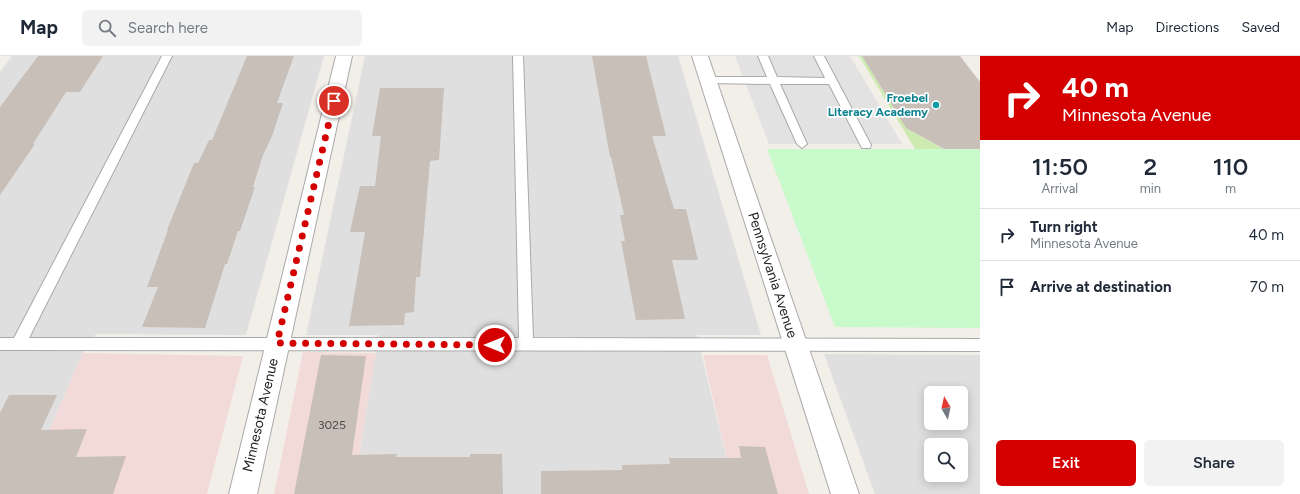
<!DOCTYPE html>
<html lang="en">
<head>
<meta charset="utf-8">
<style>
	body { margin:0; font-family:Figtree,sans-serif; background:#f2f2f3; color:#1f2937; height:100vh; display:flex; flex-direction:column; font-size:15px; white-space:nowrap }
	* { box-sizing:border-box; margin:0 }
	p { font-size:13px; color:#747a83 }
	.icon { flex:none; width:22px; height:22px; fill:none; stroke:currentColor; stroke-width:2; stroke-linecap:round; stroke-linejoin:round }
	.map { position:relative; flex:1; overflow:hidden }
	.drawer { display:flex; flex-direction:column; background:#fff; width:320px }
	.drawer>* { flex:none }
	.banner { background:#d40000; color:#fff; overflow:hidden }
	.needle { width:26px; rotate:351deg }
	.buttons { position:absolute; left:924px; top:330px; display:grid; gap:8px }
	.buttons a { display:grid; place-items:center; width:44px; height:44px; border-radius:6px; background:#fff; box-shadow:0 2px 10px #0003; font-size:20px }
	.pin { position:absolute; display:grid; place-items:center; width:34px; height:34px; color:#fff; margin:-17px; border:2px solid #fff; border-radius:50%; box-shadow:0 1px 4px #0007 }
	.me { position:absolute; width:44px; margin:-22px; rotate:270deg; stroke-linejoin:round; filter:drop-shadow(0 0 3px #0008) }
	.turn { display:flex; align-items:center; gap:14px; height:84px; padding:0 16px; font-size:18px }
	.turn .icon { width:52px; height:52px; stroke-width:2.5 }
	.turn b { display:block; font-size:28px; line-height:34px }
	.eta { display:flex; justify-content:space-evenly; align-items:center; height:68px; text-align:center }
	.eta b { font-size:24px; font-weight:600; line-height:28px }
	.button { display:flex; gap:8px; margin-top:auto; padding:8px 16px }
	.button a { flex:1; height:46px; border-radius:6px; background:#d40000; color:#fff; font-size:16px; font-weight:600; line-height:46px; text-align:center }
	.button a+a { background:#f2f2f3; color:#1f2937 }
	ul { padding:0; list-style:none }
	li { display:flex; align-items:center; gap:12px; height:52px; padding:0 16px; border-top:1px solid #e0e1e3 }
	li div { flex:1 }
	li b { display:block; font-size:15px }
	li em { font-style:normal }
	header { display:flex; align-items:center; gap:24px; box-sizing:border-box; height:56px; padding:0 20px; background:#fff; border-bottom:1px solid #e0e1e3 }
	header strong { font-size:19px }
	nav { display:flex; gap:22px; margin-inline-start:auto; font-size:14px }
	.search { width:280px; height:36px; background:#f2f2f3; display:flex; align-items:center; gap:10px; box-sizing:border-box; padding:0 14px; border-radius:6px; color:#747a83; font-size:15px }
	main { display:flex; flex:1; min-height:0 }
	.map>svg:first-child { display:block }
	.residential { fill:#e0dfdf; fill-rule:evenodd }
	.commercial { fill:#f2dad9 }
	.grass { fill:#cdebb0 }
	.park { fill:#c8facc }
	.parking { fill:#e2e2e2 }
	.building { fill:#c7bfb8 }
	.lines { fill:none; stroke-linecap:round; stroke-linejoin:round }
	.service-casing { stroke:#a9a9a9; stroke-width:2 }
	.minor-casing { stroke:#a9a9a9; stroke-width:2 }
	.service { fill:#fff; fill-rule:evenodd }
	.minor { fill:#fff; fill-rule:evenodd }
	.route { stroke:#d40000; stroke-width:7; stroke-dasharray:0 12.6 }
	.culture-dot { fill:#0f9aa8; stroke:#fff; stroke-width:1.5 }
	.labels { text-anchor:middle; stroke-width:3.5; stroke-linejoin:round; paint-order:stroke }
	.far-culture-label { font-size:12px; font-weight:bold; fill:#0d838f; stroke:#fff; text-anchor:end }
	.number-label { font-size:12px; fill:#4b4948 }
	.street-label { font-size:14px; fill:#222; stroke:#fff }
</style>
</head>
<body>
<header>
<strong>Map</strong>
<div class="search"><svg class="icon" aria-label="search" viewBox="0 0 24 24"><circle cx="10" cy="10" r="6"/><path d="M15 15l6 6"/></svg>Search here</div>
<nav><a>Map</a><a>Directions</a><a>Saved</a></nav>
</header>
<main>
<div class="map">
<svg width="980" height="438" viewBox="0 0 980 438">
	<rect width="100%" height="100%" fill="#f2efe9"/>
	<!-- residential -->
	<path class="residential" d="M 12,0 L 324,0 L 246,279 L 96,278 L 83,297 L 21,438 L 0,438 L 0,16 Z
		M 365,0 L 678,0 L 761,279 L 697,279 L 735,438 L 356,438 L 361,387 L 378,279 L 306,279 Z
		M 824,298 L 980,299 L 980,438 L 875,438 ZM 931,337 L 961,337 L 961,367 L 931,367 ZM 931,389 L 961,389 L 961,419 L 931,419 Z"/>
	<!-- commercial -->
	<path class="commercial" d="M 303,296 L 376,297 L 361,387 L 356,438 L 274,438 Z
		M 83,297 L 243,300 L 207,438 L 21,438 Z
		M 703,299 L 767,299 L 809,438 L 735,438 Z"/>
	<!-- grass -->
	<path class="grass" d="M 859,0 L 862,0 L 906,72 L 943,93 L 915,93 Z"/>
	<!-- park -->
	<path class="park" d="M 767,93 L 980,93 L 980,272 L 835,271 Z"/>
	<!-- parking -->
	<path class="parking" d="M 735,0 L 850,0 L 902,88 L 769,88 Z"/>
	<!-- building -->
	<path class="building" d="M 38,0 L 103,0 L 80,36 L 66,36 L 33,88 L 35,88 L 0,139 L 0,51 Z
		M 247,0 L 294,0 L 277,47 L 283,47 L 272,80 L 263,99 L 253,131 L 255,131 L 240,175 L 238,175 L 227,208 L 225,208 L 205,272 L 142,271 L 158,231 L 147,231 L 168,174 L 167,174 L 194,107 L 198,107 L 209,84 L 212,84 Z
		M 592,0 L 646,0 L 666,80 L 652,80 L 674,153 L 686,153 L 698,204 L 672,204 L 685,263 L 636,264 L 621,185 L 625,185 L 620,159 L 624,159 L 611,101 L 610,101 Z
		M 862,0 L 960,0 L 980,26 L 980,93 L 944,93 L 906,72 Z
		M 380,32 L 444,32 L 439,104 L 430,105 L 420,221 L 416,221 L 414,256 L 405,257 L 404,269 L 349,270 L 365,176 L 350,176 L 360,130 L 375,130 L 381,80 L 372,80 Z
		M 321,299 L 366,300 L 352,399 L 397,398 L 396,401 L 470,401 L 470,398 L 502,398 L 503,438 L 294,438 Z
		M 9,339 L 57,339 L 41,374 L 87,373 L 76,401 L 126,400 L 113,438 L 0,438 L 0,357 Z
		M 739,390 L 765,391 L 778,438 L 541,438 L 541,415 L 622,414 L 622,409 L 670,408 L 669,402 L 741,402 Z"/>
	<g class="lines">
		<defs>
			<path id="service" d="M 162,0 L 172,0 L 29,282 L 519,282 L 513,0 L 523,0 L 533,282 L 980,283 L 980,295 L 0,294 L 0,282 L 14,282 Z
				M 758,0 L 768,0 L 777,21 L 825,22 L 814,0 L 824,0 L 871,89 L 870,92 L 862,92 L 829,28 L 780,28 L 807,88 L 802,92 L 797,88 L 770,28 L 708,27 L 703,24 L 708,21 L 767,21 Z"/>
			<path id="minor" d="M 336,0 L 352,0 L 257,438 L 229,438 Z
				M 692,0 L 708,0 L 859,438 L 831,438 Z"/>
		</defs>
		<!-- service casing -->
		<use href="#service" class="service-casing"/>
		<!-- minor casing -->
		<use href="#minor" class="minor-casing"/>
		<!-- service -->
		<use href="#service" class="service"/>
		<!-- minor -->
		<use href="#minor" class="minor"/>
	</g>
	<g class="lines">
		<!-- route -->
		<path class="route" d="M 334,45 L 277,287 L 495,289"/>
	</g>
	<!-- markers -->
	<circle class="culture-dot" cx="936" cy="49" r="4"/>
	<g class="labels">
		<!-- far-culture labels -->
		<g class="far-culture-label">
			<text x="928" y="46">Froebel<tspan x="928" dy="14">Literacy Academy</tspan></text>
		</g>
		<!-- number labels -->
		<g class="number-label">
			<text x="332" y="373">3025</text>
		</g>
		<!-- street labels -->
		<g class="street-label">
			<text transform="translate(773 219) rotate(72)" y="5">Pennsylvania Avenue</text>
			<text transform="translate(260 359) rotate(-77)" y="5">Minnesota Avenue</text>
		</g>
	</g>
</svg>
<div class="buttons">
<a><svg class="needle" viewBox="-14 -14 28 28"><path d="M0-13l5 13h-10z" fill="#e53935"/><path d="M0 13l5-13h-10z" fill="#747a83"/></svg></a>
<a><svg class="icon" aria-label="search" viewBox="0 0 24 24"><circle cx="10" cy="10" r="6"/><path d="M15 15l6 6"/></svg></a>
</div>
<div class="pin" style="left:334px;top:45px;background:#d93025"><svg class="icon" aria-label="arrive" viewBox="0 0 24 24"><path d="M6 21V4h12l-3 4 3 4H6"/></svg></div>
<svg class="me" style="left:495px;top:289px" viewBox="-20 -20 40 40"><circle r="17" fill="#d40000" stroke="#fff" stroke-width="3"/><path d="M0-11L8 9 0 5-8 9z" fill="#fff"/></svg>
</div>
<section class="drawer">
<div class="banner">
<div class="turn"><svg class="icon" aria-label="right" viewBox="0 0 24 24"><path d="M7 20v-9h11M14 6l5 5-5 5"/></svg><div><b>40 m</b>Minnesota Avenue</div></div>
</div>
<div class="eta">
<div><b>11:50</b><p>Arrival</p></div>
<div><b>2</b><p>min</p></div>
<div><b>110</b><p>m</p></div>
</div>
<ul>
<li><svg class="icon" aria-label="right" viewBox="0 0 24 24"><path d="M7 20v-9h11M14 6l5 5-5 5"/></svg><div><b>Turn right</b><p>Minnesota Avenue</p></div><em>40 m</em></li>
<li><svg class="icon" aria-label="arrive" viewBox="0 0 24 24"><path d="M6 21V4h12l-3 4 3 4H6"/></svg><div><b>Arrive at destination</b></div><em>70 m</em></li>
</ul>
<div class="button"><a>Exit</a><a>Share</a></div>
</section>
</main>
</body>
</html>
